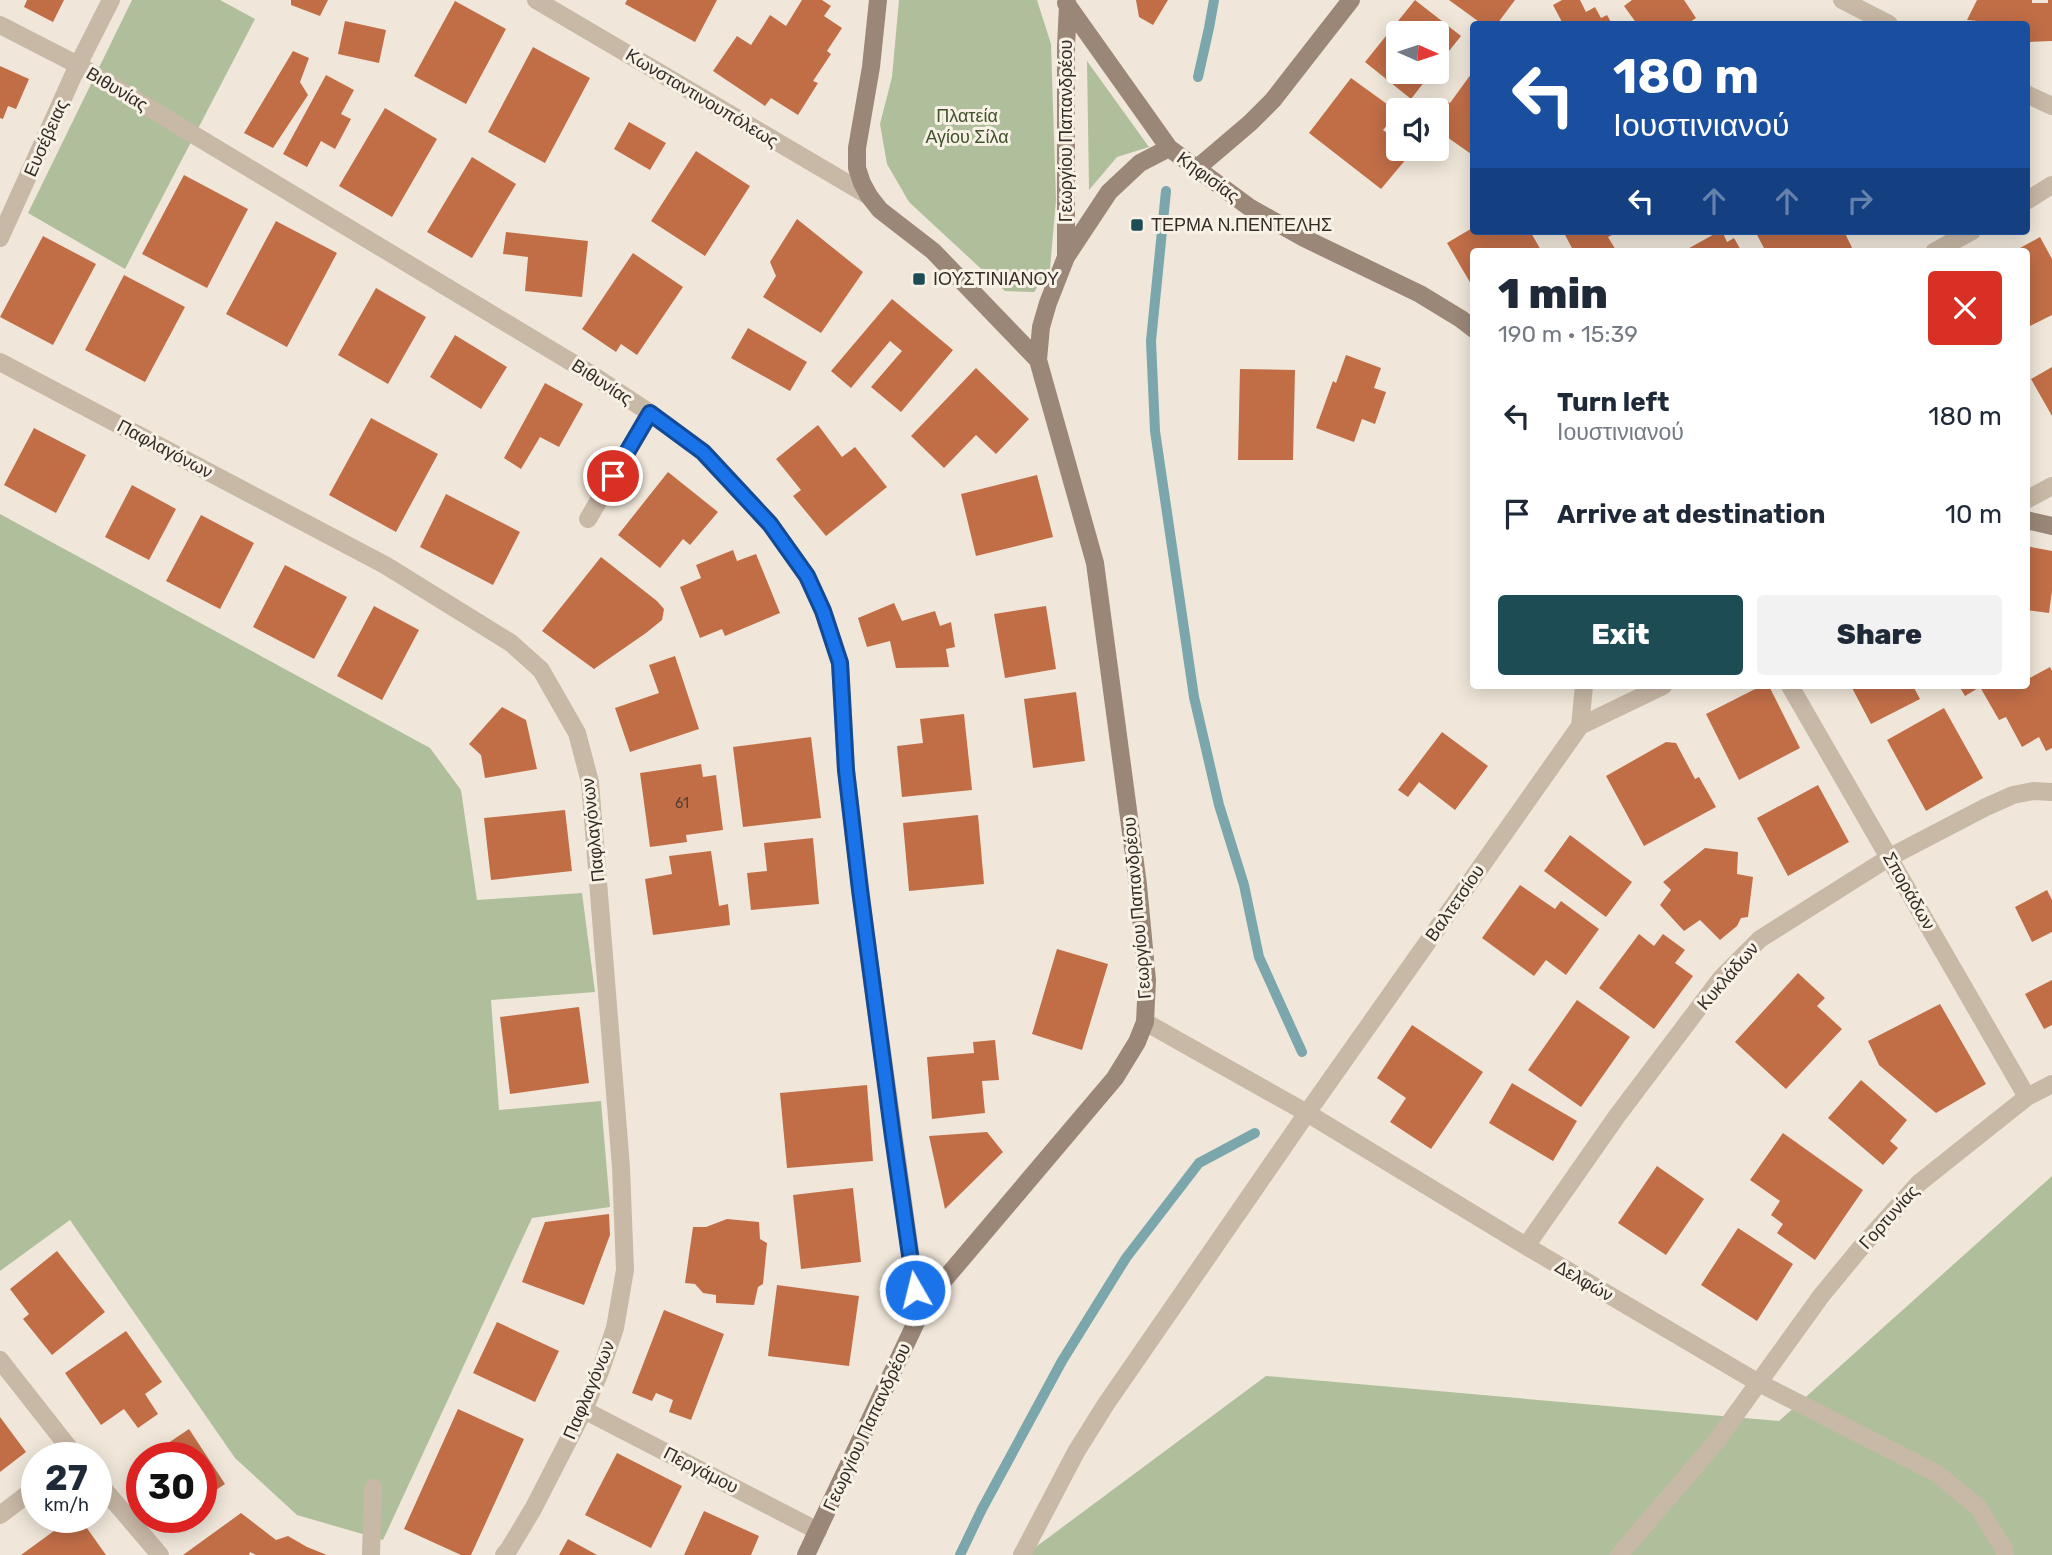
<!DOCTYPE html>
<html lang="en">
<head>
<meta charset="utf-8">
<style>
	body { margin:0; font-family:Rubik,sans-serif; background:#f2f2f3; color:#1f2937; height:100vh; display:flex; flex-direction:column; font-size:26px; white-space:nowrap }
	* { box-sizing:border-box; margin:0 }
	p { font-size:23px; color:#747a83 }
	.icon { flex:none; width:38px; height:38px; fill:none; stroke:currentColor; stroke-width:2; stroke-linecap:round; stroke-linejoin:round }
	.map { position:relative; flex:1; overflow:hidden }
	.panel { position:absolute; left:1470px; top:248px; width:560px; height:441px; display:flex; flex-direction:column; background:#fff; border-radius:7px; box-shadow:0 4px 18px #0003 }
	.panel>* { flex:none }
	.hud { position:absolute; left:1470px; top:21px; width:560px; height:214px; border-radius:7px; box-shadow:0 4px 18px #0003; background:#1a4fa0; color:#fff; overflow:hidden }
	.needle { width:46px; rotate:93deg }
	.buttons { position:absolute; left:1386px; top:21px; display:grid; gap:14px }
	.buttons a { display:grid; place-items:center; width:63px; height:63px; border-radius:7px; background:#fff; box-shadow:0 4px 18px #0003; font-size:35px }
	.speed { position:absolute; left:21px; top:1442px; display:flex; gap:14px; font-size:35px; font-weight:700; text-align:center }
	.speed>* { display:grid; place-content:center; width:91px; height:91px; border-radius:50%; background:#fff; box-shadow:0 4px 18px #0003; line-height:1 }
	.speed small { font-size:18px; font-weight:400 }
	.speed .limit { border:10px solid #d22; background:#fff; color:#111 }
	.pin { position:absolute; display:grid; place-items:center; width:60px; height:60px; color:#fff; margin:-30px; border:4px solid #fff; border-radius:50%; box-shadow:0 2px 7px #0007 }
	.me { position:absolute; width:77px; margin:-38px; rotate:352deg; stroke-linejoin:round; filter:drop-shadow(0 0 5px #0008) }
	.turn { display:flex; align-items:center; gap:24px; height:147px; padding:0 28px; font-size:32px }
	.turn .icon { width:91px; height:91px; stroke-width:2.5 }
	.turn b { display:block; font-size:49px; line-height:60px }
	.lanes { display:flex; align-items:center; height:66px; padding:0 28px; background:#0003; justify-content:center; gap:35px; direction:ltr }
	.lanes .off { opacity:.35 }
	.round { display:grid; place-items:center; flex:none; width:74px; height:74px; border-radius:7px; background:#f2f2f3 }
	.overview { display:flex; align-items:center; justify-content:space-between; height:119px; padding:0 28px }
	h1 { font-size:42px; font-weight:800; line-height:52px }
	.action { display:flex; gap:14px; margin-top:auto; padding:14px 28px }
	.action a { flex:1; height:80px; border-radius:7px; background:#1e4c54; color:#fff; font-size:28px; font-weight:800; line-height:80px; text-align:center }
	.action a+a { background:#f2f2f3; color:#1f2937 }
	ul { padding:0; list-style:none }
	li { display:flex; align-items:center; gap:21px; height:98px; padding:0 28px }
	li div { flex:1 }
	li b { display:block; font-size:26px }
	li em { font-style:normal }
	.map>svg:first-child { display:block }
	.green { fill:#b0bf9b }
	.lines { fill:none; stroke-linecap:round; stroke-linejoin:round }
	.stream { stroke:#7aa6ac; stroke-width:10 }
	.building { fill:#c16e47 }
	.street { stroke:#c8b8a6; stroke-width:18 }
	.secondary { stroke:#9b8778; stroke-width:18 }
	.route-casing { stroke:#114b97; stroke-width:18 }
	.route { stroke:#1a73e8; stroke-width:12 }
	.poi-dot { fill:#1e4c54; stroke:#f8f1e6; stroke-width:2.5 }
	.labels { text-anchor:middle; stroke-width:6; stroke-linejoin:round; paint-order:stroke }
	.number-label { font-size:14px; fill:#573c2f }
	.street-label { font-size:18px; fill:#342c27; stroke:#f8f1e6 }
	.park-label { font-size:18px; fill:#41522c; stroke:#f8f1e6 }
	.poi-label { font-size:18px; fill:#342c27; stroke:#f8f1e6; text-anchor:start }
</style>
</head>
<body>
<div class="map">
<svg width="2052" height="1555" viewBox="0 0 2052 1555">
	<rect width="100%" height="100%" fill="#f0e7da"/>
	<!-- green -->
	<path class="green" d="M 132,0 L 220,0 L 255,19 L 125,269 L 28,213 Z
		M 899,0 L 1037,0 L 1051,44 L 1056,200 L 1050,269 L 1034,292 L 1005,291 L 909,202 L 887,164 L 880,124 L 892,77 Z
		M 1087,61 L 1149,147 L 1117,157 L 1089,190 Z
		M 0,514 L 430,748 L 461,790 L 477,900 L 582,893 L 595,992 L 491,1000 L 499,1110 L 601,1101 L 610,1207 L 532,1218 L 383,1540 L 297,1515 L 235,1458 L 70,1220 L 0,1271 Z
		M 2052,1176 L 2052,1555 L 1025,1555 L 1266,1376 L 1779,1421 Z"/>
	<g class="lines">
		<!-- stream -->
		<path class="stream" d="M 1198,77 L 1209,28 L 1214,0
			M 1166,191 L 1151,341 L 1155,431 L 1194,697 L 1219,805 L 1244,885 L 1259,957 L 1302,1052
			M 960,1555 L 982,1509 L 1062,1361 L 1126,1258 L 1199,1163 L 1255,1133"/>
	</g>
	<!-- building -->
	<path class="building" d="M 27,0 L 64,0 L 53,22 L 24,7 Z
		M 291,0 L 328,0 L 320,16 L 291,5 Z
		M 627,0 L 717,0 L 695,42 L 625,4 Z
		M 802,0 L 822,0 L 831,6 L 824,16 L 842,28 L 827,51 L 831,54 L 813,81 L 818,83 L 798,115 L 771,98 L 765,106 L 713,71 L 737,36 L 751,45 L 770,15 L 786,26 Z
		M 1136,0 L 1168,0 L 1153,25 L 1139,17 Z
		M 1415,0 L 1461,36 L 1437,66 L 1437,33 L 1398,33 L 1398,72 L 1432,72 L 1411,99 L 1365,62 Z
		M 1449,0 L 1515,0 L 1497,24 L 1482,24 Z
		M 1562,0 L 1580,0 L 1586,12 L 1595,7 L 1601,18 L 1607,15 L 1612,24 L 1563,24 L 1553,5 Z
		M 1632,0 L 1684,0 L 1696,18 L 1687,24 L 1637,24 L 1624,6 Z
		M 1977,0 L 2032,0 L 2032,3 L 2048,3 L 2048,0 L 2052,0 L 2052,41 L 2026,42 L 2026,24 L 1999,24 L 1999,23 L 1967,20 Z
		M 455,1 L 506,29 L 466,104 L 414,76 Z
		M 345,21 L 386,30 L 379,63 L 338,54 Z
		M 533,47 L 590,78 L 545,163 L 488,132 Z
		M 293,51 L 309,58 L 300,82 L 308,95 L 273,148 L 244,133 Z
		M 0,66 L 29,79 L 16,109 L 8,106 L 3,119 L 0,118 Z
		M 1474,70 L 1474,156 L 1437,130 L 1437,110 L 1434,110 L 1443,98 L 1450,103 Z
		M 326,75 L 354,90 L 341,114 L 351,119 L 335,149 L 321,141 L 307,167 L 283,154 Z
		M 1351,78 L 1398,112 L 1383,130 L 1398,141 L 1398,149 L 1408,149 L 1412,152 L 1381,189 L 1309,133 Z
		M 385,108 L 437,139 L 392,217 L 339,186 Z
		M 629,122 L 666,143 L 650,170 L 614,149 Z
		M 696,151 L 750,186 L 705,256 L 651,221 Z
		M 472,157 L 516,184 L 472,258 L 427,232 Z
		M 184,175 L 248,209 L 207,288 L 142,254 Z
		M 797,219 L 863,272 L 821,333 L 763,297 L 776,276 L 770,262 Z
		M 276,221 L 337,253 L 287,347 L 226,314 Z
		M 1474,227 L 1474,231 L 1530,231 L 1542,252 L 1474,252 L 1474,282 L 1471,284 L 1447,243 Z
		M 1563,231 L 1620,231 L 1608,237 L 1617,252 L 1574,252 Z
		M 1720,231 L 1722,231 L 1727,242 L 1734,238 L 1742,252 L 1682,252 Z
		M 1755,231 L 1844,231 L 1853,250 L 1850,252 L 1766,252 Z
		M 506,232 L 588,241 L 582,297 L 525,291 L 528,257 L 503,254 Z
		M 43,236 L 96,264 L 53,345 L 0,317 Z
		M 2040,237 L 2052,259 L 2052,315 L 2026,328 L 2026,252 L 2013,252 Z
		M 633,253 L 683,287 L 637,355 L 621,344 L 616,352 L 582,329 Z
		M 124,275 L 185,307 L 145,382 L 85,350 Z
		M 376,288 L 426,317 L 388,384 L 338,355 Z
		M 892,299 L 953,350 L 901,412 L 871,387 L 902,351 L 890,341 L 851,388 L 831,371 Z
		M 748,328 L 807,362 L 790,391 L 731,358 Z
		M 455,335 L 507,367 L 481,409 L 430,377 Z
		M 1346,355 L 1381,368 L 1374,388 L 1386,392 L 1375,424 L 1362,419 L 1354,442 L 1316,428 L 1333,381 L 1336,383 Z
		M 2052,367 L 2052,416 L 2031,379 Z
		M 976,368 L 1029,419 L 996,454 L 976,435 L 944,468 L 911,436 Z
		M 1240,369 L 1295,370 L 1293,460 L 1238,460 Z
		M 545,383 L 583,404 L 559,447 L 540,437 L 521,469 L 504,458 Z
		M 371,418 L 438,454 L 396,532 L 329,495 Z
		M 818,425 L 842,457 L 855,447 L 887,487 L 826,536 L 793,496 L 801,490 L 776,459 Z
		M 34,428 L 86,455 L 56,513 L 4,485 Z
		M 668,472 L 718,512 L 690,545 L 683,539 L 660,568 L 618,535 Z
		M 1037,475 L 1053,537 L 976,556 L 961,494 Z
		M 132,485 L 176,509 L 149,560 L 105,537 Z
		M 446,494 L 520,532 L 493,585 L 420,547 Z
		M 201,515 L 254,543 L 220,609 L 166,581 Z
		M 2026,546 L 2052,551 L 2052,591 L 2049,613 L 2026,610 Z
		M 733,550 L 737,561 L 756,554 L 780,613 L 725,636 L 722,629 L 700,638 L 680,587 L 701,578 L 696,565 Z
		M 601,557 L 657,601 L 664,609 L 662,620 L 646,633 L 594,669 L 542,631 Z
		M 285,565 L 347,597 L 314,659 L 253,627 Z
		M 894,603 L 902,621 L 935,611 L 940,626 L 951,622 L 955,647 L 946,649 L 949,667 L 896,668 L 890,641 L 867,647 L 858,618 Z
		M 374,606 L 419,630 L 382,700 L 337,676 Z
		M 1046,606 L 1056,669 L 1005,678 L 994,614 Z
		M 675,656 L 699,729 L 630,752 L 615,708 L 659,693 L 649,665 Z
		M 2050,667 L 2052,671 L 2052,748 L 2046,751 L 2039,737 L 2022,747 L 2006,717 L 1999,720 L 1980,687 L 1965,696 L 1959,686 L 2026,686 L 2026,680 Z
		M 1761,686 L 1769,686 L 1800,748 L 1739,780 L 1706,714 Z
		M 1851,686 L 1913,686 L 1920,699 L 1871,724 Z
		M 1076,692 L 1085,761 L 1033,768 L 1024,699 Z
		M 502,707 L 526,720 L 537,769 L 485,778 L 481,755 L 469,744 Z
		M 1944,708 L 1983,778 L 1926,811 L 1887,740 Z
		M 964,714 L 972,790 L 902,797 L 897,746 L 923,743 L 920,719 Z
		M 1442,732 L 1488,766 L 1455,810 L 1419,782 L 1408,797 L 1398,790 Z
		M 811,737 L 821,818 L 743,827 L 733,747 Z
		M 1666,742 L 1676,743 L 1695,779 L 1699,777 L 1716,807 L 1644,846 L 1606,776 Z
		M 701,764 L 703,777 L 716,775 L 723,830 L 686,835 L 687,842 L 650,847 L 640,773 Z
		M 1818,785 L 1849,842 L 1788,876 L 1757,818 Z
		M 565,810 L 572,871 L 491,880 L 484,818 Z
		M 978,815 L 984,884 L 909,891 L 903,823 Z
		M 1570,835 L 1632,882 L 1606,917 L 1544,871 Z
		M 813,838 L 819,904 L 751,910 L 747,873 L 767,871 L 764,843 Z
		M 1705,848 L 1738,852 L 1737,874 L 1753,877 L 1748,917 L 1741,918 L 1737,926 L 1720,940 L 1700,920 L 1684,931 L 1660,905 L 1671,890 L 1663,882 Z
		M 711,851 L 719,906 L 728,904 L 730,925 L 653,935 L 645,879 L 672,874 L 669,856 Z
		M 1520,885 L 1555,909 L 1561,901 L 1599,929 L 1566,975 L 1546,960 L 1534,976 L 1482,938 Z
		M 2047,890 L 2052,900 L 2052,932 L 2032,942 L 2015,907 Z
		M 1639,934 L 1654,946 L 1663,934 L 1685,950 L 1675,963 L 1693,976 L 1654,1029 L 1599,988 Z
		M 1057,949 L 1108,964 L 1082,1050 L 1032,1034 Z
		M 1798,973 L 1825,998 L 1817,1006 L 1842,1029 L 1786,1089 L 1735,1042 Z
		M 2052,980 L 2052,1025 L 2044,1029 L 2025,994 Z
		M 1577,1000 L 1630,1037 L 1581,1107 L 1528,1070 Z
		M 1940,1004 L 1986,1084 L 1936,1113 L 1879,1065 L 1868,1041 Z
		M 579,1007 L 589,1083 L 510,1094 L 500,1017 Z
		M 1412,1025 L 1483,1072 L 1431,1149 L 1390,1122 L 1406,1098 L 1377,1078 Z
		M 995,1040 L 999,1080 L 982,1081 L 985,1113 L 932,1119 L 927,1057 L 974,1053 L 973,1042 Z
		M 1861,1080 L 1907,1120 L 1890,1141 L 1898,1148 L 1883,1165 L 1828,1118 Z
		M 1512,1083 L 1577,1121 L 1553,1161 L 1489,1123 Z
		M 867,1085 L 873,1161 L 787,1168 L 780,1093 Z
		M 987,1132 L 1003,1152 L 945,1209 L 929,1136 Z
		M 1783,1133 L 1863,1190 L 1815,1260 L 1777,1233 L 1783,1224 L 1771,1215 L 1780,1201 L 1750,1180 Z
		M 1657,1166 L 1704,1199 L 1666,1255 L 1618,1223 Z
		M 853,1188 L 861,1262 L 801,1269 L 793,1195 Z
		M 609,1214 L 610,1235 L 584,1305 L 522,1282 L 545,1222 Z
		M 727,1219 L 759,1222 L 760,1239 L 767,1243 L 763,1284 L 758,1287 L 754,1305 L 716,1303 L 716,1295 L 703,1293 L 695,1284 L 685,1283 L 693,1227 L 706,1227 Z
		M 1738,1228 L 1793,1264 L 1757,1321 L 1701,1285 Z
		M 57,1251 L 105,1312 L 52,1355 L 23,1319 L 29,1314 L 10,1289 Z
		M 777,1285 L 859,1296 L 849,1366 L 768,1356 Z
		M 664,1310 L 724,1334 L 691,1420 L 669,1412 L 673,1400 L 656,1393 L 652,1401 L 632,1393 Z
		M 497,1322 L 559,1351 L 535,1402 L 473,1373 Z
		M 126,1331 L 162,1382 L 145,1394 L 158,1414 L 138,1428 L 124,1409 L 101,1425 L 65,1373 Z
		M 458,1409 L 524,1439 L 471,1555 L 461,1555 L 404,1529 Z
		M 0,1417 L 26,1452 L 0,1472 Z
		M 189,1429 L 225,1484 L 201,1500 L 201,1458 L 146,1458 Z
		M 617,1453 L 682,1486 L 651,1548 L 585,1515 Z
		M 142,1461 L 142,1479 L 133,1466 Z
		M 704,1511 L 759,1536 L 751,1555 L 684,1555 Z
		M 241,1513 L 276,1540 L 288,1536 L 307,1547 L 327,1555 L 256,1555 L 250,1552 L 249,1555 L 183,1555 Z
		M 73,1517 L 79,1517 L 106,1555 L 21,1555 Z
		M 568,1539 L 597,1555 L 559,1555 Z"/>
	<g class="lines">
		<!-- street -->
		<path class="street" d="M 536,0 L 869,196
			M 1842,0 L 1889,24
			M 0,25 L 78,65 L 591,374 L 650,413 L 703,452 L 770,524 L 807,576 L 823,611 L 840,662 L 846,770 L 866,937 L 919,1316
			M 2026,94 L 2052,106
			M 2026,201 L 2052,185
			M 0,238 L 78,65 L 111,0
			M 1934,252 L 1972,231
			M 0,362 L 385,565 L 511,643 L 541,670 L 577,733 L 590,782 L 621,1167 L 625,1270 L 615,1328 L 601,1369 L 584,1410 L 533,1509 L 509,1549 L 504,1555
			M 2026,500 L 2052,486
			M 588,519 L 650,413
			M 1790,686 L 2027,1097
			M 1580,726 L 1663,686
			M 1145,1022 L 1307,1113 L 1526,1246 L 1757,1382 L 1936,1473 L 1978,1507 L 2004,1549 L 2005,1555
			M 1526,1246 L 1617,1116 L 1722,977 L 1760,939 L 1890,857 L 1986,807 L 2013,795 L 2033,791 L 2052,792
			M 0,1360 L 77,1458
			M 584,1410 L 818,1531
			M 96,1480 L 160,1555
			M 0,1515 L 37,1487
			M 371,1555 L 373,1488
			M 1022,1555 L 1076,1452 L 1106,1404 L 1307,1113 L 1580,726 L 1584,686
			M 1619,1555 L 1715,1443 L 1821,1296 L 1863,1245 L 1919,1183 L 2027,1097 L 2052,1084"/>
		<!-- secondary -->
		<path class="secondary" d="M 878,0 L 871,67 L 857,148 L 857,168 L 862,183 L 869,196 L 880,210 L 933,251 L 1038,360
			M 1066,3 L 1169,148 L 1249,207 L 1304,238 L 1420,294 L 1461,319 L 1474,329
			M 1196,169 L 1250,123 L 1273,100 L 1351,0
			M 1066,257 L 1109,192 L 1140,163 L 1169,148
			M 2026,520 L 2052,526
			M 806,1555 L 919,1316 L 944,1280 L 1115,1078 L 1137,1042 L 1145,1022 L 1147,980 L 1138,885 L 1095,563 L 1038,360 L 1041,327 L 1048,303 L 1066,257 L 1066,47 L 1068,5"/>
	</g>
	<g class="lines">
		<defs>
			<path id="route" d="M 613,476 L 650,413 L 703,452 L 770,524 L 807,576 L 823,611 L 840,663 L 846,770 L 860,890 L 893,1137 L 915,1290"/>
		</defs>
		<!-- route casing -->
		<use href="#route" class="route-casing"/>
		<!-- route -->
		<use href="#route" class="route"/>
	</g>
	<!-- markers -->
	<g class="poi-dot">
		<rect x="1130" y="218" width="14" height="14" rx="3.5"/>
		<rect x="912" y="272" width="14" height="14" rx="3.5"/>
	</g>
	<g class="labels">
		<!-- number labels -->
		<g class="number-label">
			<text x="682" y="808">61</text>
		</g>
		<!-- street labels -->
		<g class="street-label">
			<text transform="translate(117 89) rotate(31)" y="6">Βιθυνίας</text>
			<text transform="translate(702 98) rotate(31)" y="6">Κωνσταντινουπόλεως</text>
			<text transform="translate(1066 131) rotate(-90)" y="6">Γεωργίου Παπανδρέου</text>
			<text transform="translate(46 138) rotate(-66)" y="6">Ευσέβειας</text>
			<text transform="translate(1208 177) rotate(36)" y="6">Κηφισίας</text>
			<text transform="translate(602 382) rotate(33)" y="6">Βιθυνίας</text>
			<text transform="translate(165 449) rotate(28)" y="6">Παφλαγόνων</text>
			<text transform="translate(593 830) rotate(-96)" y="6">Παφλαγόνων</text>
			<text transform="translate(1909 891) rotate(60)" y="6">Σποράδων</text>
			<text transform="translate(1455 903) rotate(-55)" y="6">Βαλτετσίου</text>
			<text transform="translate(1137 908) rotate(-95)" y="6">Γεωργίου Παπανδρέου</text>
			<text transform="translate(1728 976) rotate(-49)" y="6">Κυκλάδων</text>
			<text transform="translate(1889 1217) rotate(-48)" y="6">Γορτυνίας</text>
			<text transform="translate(1584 1281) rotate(30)" y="6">Δελφών</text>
			<text transform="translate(589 1390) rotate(-67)" y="6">Παφλαγόνων</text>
			<text transform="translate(867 1427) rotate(-65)" y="6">Γεωργίου Παπανδρέου</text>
			<text transform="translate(701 1470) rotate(27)" y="6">Περγάμου</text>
		</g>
		<!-- park labels -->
		<g class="park-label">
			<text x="967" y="122">Πλατεία<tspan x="967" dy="21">Αγίου Σίλα</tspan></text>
		</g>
		<!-- poi labels -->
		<g class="poi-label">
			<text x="1151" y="231">ΤΕΡΜΑ Ν.ΠΕΝΤΕΛΗΣ</text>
			<text x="933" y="285">ΙΟΥΣΤΙΝΙΑΝΟΥ</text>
		</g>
	</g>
</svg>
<div class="buttons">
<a><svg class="needle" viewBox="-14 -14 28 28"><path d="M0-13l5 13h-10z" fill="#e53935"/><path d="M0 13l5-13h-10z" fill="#747a83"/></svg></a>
<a><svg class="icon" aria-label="sound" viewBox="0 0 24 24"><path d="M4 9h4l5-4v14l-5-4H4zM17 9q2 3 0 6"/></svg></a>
</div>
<div class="speed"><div>27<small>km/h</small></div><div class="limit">30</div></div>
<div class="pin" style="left:613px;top:476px;background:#d93025"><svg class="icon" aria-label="arrive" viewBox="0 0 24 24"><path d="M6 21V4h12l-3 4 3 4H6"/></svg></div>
<svg class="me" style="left:915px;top:1290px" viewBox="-20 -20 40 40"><circle r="17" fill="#1a73e8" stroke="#fff" stroke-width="3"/><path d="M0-11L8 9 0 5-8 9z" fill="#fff"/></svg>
<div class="hud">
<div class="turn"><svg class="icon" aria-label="left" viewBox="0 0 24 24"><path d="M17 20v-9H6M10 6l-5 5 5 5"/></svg><div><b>180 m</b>Ιουστινιανού</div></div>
<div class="lanes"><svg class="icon" aria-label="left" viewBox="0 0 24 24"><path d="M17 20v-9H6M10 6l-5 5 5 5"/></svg><svg class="icon off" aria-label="ahead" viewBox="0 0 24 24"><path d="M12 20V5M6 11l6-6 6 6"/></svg><svg class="icon off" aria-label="ahead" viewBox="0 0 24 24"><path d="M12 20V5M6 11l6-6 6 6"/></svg><svg class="icon off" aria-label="right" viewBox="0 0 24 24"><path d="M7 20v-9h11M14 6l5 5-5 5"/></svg></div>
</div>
<section class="panel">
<div class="overview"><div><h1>1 min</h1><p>190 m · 15:39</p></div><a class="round" style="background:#d93025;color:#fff"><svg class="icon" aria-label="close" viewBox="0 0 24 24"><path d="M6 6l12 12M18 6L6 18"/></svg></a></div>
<ul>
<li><svg class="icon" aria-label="left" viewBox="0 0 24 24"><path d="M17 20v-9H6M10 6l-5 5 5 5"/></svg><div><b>Turn left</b><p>Ιουστινιανού</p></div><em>180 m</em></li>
<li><svg class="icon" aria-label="arrive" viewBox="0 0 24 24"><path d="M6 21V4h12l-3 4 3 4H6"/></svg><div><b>Arrive at destination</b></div><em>10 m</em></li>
</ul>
<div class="action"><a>Exit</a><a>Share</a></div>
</section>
</div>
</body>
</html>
